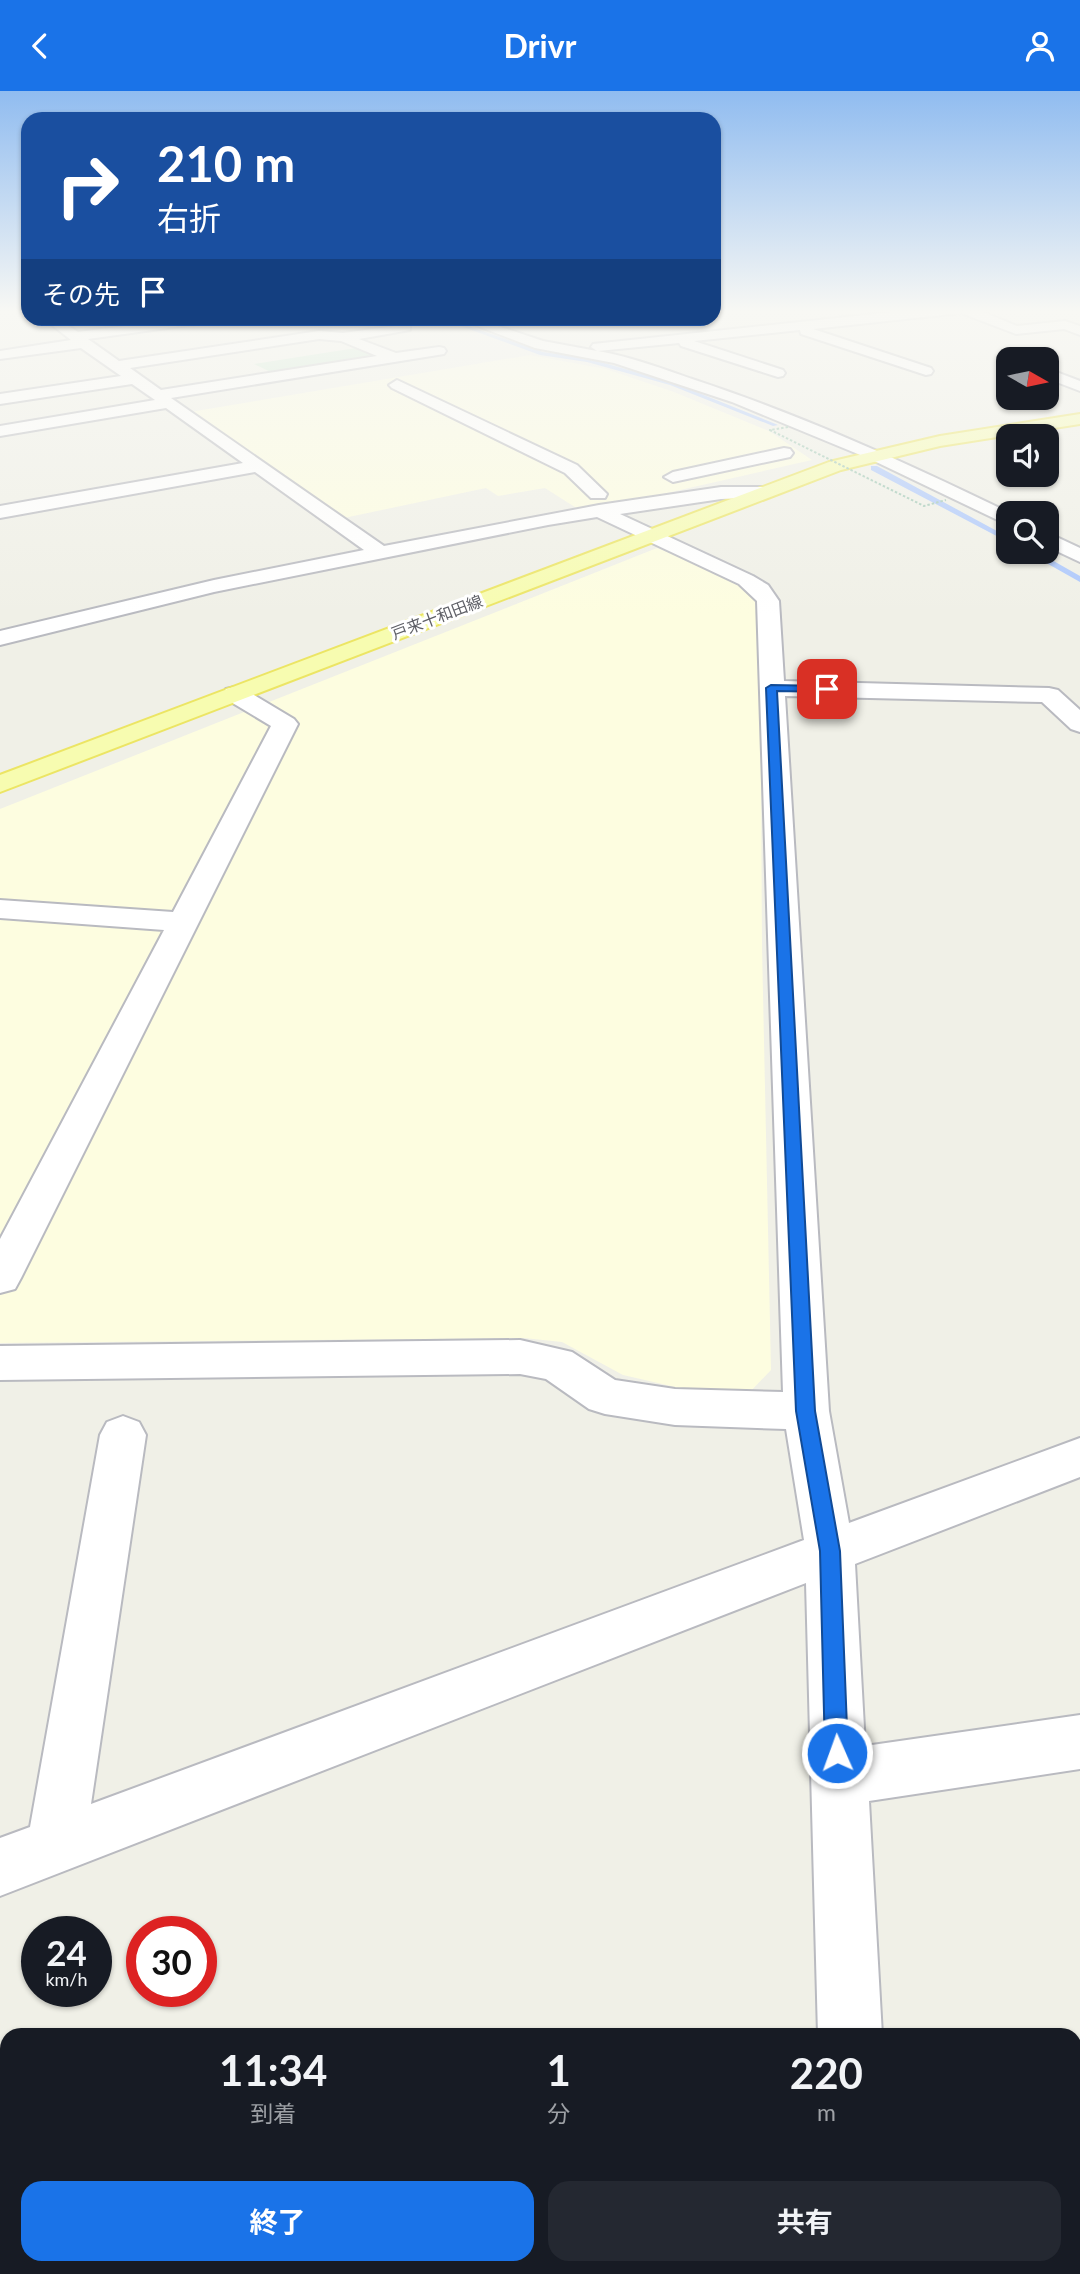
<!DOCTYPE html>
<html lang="ja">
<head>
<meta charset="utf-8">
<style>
	body { margin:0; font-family:Lato,"Noto Sans JP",sans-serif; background:#242831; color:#f1f3f6; height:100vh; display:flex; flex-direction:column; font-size:26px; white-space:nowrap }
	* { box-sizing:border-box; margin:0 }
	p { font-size:23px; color:#9ea1a6 }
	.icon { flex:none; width:38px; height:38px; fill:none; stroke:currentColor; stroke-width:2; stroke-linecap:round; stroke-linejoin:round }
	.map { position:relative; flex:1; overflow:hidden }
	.drawer { position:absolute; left:0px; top:1937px; width:1082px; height:247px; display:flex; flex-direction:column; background:#171b24; border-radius:21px 21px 0 0; box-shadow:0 2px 5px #0004 }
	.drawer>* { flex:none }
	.top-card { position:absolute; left:21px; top:21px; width:700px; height:214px; border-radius:21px; box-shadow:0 2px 5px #0004; background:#1a4fa0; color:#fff; overflow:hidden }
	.needle { width:46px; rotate:99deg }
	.buttons { position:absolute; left:996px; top:256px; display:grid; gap:14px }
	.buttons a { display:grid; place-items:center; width:63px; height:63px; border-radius:14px; background:#171b24; box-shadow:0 2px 5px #0004; font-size:35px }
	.speed { position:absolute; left:21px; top:1825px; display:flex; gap:14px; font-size:35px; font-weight:700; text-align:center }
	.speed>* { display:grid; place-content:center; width:91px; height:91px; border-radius:50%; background:#171b24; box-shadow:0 2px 5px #0004; line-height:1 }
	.speed small { font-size:18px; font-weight:400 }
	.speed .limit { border:10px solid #d22; background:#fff; color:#111 }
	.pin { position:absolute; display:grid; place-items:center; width:60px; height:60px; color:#fff; margin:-30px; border-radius:14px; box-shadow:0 4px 10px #0006 }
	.me { position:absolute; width:77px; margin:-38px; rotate:358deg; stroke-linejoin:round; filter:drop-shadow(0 0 5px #0008) }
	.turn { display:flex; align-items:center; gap:24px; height:147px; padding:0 21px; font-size:32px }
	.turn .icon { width:91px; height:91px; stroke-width:2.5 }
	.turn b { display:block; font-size:49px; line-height:60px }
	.then { display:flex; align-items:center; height:66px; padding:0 21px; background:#0003; gap:14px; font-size:26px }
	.eta { display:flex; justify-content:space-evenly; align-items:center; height:119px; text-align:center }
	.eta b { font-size:42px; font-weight:700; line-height:49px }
	.action { display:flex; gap:14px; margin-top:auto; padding:14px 21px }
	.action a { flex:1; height:80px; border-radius:21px; background:#1a73e8; color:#fff; font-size:28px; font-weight:700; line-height:80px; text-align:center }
	.action a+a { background:#242831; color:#f1f3f6 }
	header { display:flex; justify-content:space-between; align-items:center; height:91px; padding:0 21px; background:#1a73e8; color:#fff; font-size:32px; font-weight:700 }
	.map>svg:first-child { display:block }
	.commercial { fill:#fdfde0 }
	.green { fill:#c5e6cd }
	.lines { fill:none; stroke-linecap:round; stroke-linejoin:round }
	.stream { fill:#acc7fc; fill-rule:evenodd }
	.minor-casing { stroke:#b9bac0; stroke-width:4 }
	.major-casing { stroke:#ece564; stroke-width:4 }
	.minor { fill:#fff; fill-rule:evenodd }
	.major { fill:#f7fcb0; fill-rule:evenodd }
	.path-bridge { stroke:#9fc7b4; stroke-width:2; stroke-dasharray:2.5 2; stroke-linecap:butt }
	.route { fill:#1a73e8; stroke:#114b97; stroke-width:2 }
	.labels { text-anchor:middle; stroke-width:6; stroke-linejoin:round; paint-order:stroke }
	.far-street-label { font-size:16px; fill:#5f6067; stroke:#fff }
</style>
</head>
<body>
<header><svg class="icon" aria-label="back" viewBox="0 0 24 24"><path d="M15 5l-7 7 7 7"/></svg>Drivr<svg class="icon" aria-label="person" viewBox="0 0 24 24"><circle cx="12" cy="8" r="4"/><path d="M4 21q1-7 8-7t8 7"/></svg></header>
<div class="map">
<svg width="1080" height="2183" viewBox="0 0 1080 2183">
	<rect width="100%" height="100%" fill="#f0f0e7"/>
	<!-- commercial -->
	<path class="commercial" d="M 530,264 L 606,278 L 674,301 L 769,340 L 812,369 L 636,409 L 578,418 L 545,397 L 498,405 L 486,397 L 344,427 L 190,321 Z
		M 657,457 L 720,481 L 760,508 L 762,856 L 771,1279 L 747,1304 L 684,1298 L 623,1284 L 562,1251 L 524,1247 L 0,1252 L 0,718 Z"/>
	<!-- green -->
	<path class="green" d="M 356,257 L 379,267 L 275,283 L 254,273 Z"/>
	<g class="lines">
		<!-- stream -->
		<path class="stream" d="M 441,228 L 448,228 L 543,261 L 587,267 L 674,292 L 778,334 L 773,335 L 670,294 L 587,271 L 540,264 Z
			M 871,375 L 877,375 L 1008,446 L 1008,451 L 871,379 Z
			M 1025,460 L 1036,460 L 1080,485 L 1080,491 Z"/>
		<defs>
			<path id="minor" d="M 921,218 L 976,218 L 1017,235 L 1065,230 L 1080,235 L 1080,244 L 1064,238 L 1016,243 L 961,222 L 813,238 L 931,277 L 933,280 L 931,283 L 926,284 L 801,243 L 800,239 L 694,250 L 783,279 L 785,282 L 783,285 L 778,286 L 681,255 L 679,252 L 598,260 C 632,266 663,278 695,289 C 804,325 907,372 1010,422 L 1008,422 L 1008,434 L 870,368 L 732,311 L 614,272 L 535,257 L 459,228 L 477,228 L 543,250 L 597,260 L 591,256 L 593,253 Z
				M 44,228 L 58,228 L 78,241 L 179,228 L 211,228 L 204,232 L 88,248 L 119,270 L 319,240 L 343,242 L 410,233 L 410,239 L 359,248 L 396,262 L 439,256 L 444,257 L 446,260 L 444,263 L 171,307 L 384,455 L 599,414 L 721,396 L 771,396 L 773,400 L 764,406 L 721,408 L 620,423 L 753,485 L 768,494 L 779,510 L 784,590 L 1049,597 L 1058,599 L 1080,619 L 1080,641 L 1071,638 L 1042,611 L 785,605 L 829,1320 L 849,1432 L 1080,1347 L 1080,1386 L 855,1473 L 865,1655 L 1080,1624 L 1080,1678 L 869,1710 L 882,1944 L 818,1944 L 806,1492 L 0,1805 L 0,1747 L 30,1736 L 100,1344 L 107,1331 L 123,1325 L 139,1331 L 146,1344 L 91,1713 L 804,1449 L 786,1338 L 675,1334 L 605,1323 L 589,1318 L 546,1288 L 520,1283 L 0,1289 L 0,1255 L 520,1249 L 572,1261 L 615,1289 L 675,1298 L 783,1301 L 757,510 L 739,493 L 597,426 L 548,434 L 214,501 L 0,554 L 0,540 L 214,489 L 364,459 L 255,381 L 0,427 L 0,415 L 243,372 L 166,317 L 0,345 L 0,335 L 155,309 L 132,293 L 0,313 L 0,303 L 121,285 L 81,257 L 0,268 L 0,260 L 71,249 ZM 319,248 L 341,250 L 377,265 L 161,299 L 130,277 Z
				M 1046,277 L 1080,290 L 1080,300 L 1046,287 Z
				M 397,289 L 577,374 L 607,403 L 605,407 L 591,407 L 565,382 L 392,297 L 389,294 Z
				M 784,357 L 790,358 L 793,362 L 790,366 L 673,391 L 664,386 L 673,381 Z
				M 1046,441 L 1080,457 L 1080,471 L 1046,455 Z
				M 235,596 L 244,598 L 294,628 L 298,633 L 21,1187 L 15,1198 L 0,1202 L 0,1148 L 164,839 L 0,827 L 0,809 L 173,821 L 271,635 L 226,608 L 223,603 L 226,598 Z
				M 827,2177 L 897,2177 L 897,2183 L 827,2183 Z"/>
			<path id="major" d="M 1080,323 L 1080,333 L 940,355 L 841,379 L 0,701 L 0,684 L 829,371 L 940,345 Z"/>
		</defs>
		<!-- minor casing -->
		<use href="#minor" class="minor-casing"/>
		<!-- major casing -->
		<use href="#major" class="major-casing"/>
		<!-- minor -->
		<use href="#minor" class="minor"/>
		<!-- major -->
		<use href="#major" class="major"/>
		<!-- path-bridge -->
		<path class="path-bridge" d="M 788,336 L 770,339 L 924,415 L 946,409"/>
	</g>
	<!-- sky -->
	<linearGradient id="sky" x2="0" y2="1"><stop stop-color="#90bcf0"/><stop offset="0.42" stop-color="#f8f8f4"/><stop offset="1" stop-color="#f8f8f4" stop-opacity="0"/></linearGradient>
	<rect width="1080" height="524" fill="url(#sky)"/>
	<!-- route -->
	<path class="route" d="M 771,594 L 827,595 L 832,598 L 827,601 L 777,600 L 815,1320 L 840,1460 L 848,1662 L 845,1670 L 837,1673 L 829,1670 L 825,1662 L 820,1460 L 796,1320 L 766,597 Z"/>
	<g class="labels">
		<!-- far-street labels -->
		<g class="far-street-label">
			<text transform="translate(437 526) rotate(-21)" y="6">戸来十和田線</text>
		</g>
	</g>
</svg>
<div class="buttons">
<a><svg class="needle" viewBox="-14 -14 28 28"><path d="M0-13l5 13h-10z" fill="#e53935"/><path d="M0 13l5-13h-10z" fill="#9ea1a6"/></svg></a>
<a><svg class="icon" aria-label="sound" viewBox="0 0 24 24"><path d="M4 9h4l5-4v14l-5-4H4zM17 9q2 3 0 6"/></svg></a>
<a><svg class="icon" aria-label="search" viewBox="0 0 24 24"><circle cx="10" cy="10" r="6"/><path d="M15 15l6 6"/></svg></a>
</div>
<div class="speed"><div>24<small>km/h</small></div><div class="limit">30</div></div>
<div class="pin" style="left:827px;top:598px;background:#d93025"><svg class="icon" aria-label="arrive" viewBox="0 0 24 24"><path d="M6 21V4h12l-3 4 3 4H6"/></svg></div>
<svg class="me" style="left:837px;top:1662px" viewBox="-20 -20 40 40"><circle r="17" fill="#1a73e8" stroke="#fff" stroke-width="3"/><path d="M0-11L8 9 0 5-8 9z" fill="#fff"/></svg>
<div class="top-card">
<div class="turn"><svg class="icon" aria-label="right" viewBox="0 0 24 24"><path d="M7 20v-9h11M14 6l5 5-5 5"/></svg><div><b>210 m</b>右折</div></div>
<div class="then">その先<svg class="icon" aria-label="arrive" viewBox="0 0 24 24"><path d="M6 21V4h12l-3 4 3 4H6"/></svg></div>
</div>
<section class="drawer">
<div class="eta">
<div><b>11:34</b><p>到着</p></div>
<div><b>1</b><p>分</p></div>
<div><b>220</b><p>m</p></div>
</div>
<div class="action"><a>終了</a><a>共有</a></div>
</section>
</div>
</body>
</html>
